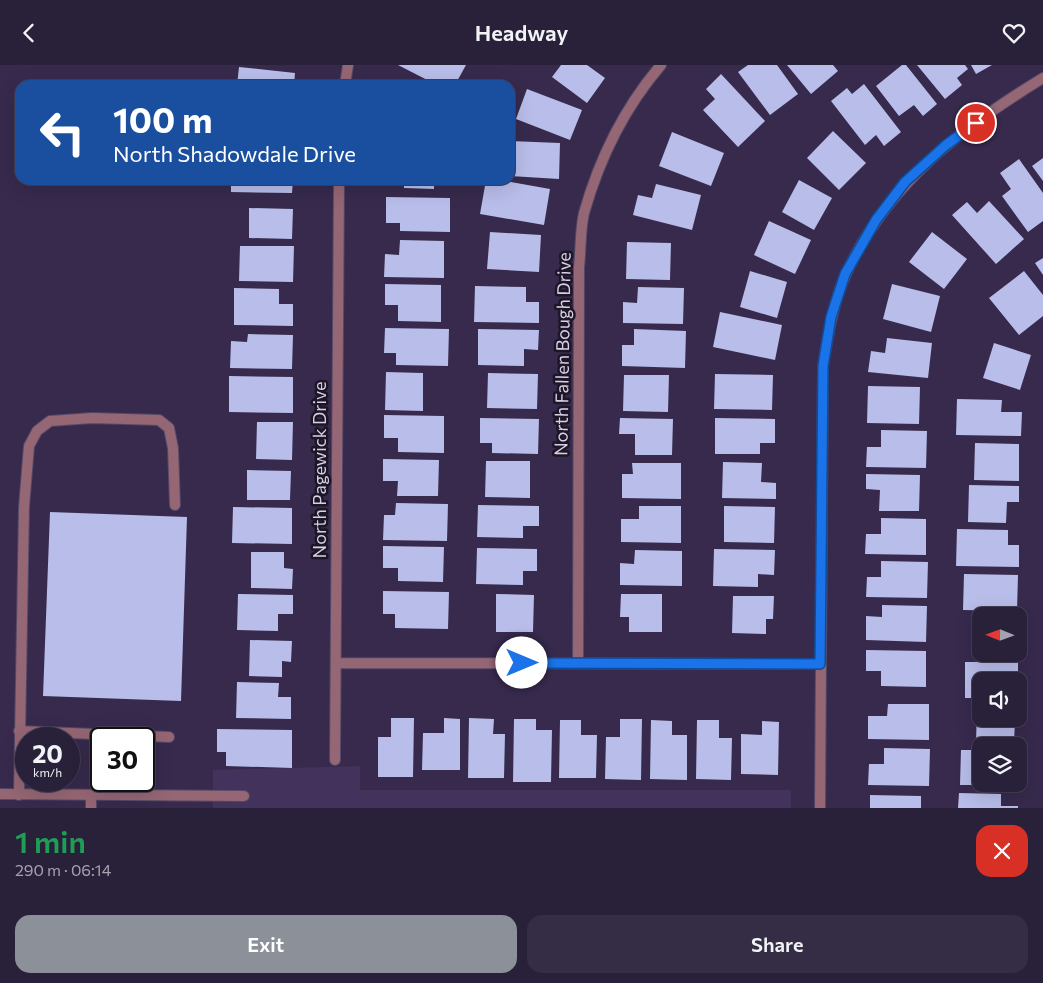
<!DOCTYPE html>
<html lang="en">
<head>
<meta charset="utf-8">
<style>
	body { margin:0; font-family:Commissioner,sans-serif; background:#352d45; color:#f1f3f6; height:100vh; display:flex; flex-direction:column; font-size:19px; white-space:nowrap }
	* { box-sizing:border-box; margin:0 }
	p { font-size:16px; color:#a5a3af }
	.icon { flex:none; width:28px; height:28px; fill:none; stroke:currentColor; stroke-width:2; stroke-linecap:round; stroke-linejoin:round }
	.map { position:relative; height:743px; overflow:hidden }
	.details { display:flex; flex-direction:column; background:#29203a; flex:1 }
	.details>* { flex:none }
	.top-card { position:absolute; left:15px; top:15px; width:500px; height:105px; border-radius:15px; box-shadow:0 5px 20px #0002,0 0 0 1px #453e54; background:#1a4fa0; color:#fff; overflow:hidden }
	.needle { width:32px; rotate:271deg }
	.buttons { position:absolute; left:972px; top:542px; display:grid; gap:10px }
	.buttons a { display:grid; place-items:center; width:55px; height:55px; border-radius:10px; background:#29203a; box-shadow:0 5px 20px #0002,0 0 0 1px #453e54; font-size:25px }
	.speed { position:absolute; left:15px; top:662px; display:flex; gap:10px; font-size:25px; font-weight:700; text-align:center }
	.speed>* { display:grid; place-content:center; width:65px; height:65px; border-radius:50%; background:#29203a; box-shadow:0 5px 20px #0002,0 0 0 1px #453e54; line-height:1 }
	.speed small { font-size:12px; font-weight:400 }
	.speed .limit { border:2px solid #111; border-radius:8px; background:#fff; color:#111 }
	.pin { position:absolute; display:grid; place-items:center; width:42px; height:42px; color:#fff; margin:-21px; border:2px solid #fff; border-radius:50%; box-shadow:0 1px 5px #0007 }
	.me { position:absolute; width:55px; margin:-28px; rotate:90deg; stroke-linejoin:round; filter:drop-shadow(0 0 4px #0008) }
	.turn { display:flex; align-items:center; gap:18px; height:105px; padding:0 15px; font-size:22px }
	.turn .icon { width:65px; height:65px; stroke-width:2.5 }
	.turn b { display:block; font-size:35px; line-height:42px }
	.round { display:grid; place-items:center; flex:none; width:52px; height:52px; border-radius:15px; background:#352d45 }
	.headline { display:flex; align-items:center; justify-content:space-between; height:85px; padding:0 15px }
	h1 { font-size:30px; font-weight:600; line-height:38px; color:#1e9e55 }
	.primary-button { display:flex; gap:10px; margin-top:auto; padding:10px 15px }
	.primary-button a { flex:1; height:58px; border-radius:15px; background:#8c9099; color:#fff; font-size:20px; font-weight:600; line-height:58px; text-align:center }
	.primary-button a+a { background:#352d45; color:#f1f3f6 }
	header { display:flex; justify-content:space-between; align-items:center; height:65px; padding:0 15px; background:#29203a; font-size:22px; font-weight:600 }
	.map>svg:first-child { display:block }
	.built { fill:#42325c }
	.building { fill:#b8bde9 }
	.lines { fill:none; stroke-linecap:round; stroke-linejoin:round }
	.lane-casing { stroke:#544868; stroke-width:12 }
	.street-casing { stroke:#544868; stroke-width:12 }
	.lane { stroke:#956674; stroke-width:10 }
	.street { stroke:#956674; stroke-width:10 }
	.route-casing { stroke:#114b97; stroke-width:12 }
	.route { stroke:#1a73e8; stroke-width:9 }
	.labels { text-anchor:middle; stroke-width:5; stroke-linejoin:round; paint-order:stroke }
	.street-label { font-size:18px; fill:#d6cfe5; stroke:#1c1626 }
</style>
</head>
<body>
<header><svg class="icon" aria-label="back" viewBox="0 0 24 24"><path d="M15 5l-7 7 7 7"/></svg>Headway<svg class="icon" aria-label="heart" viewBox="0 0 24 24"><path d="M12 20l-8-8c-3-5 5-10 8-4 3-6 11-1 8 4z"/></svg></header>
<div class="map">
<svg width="1043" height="743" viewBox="0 0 1043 743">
	<rect width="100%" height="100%" fill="#372a4d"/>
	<!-- built -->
	<path class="built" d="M 360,701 L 360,725 L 791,725 L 791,743 L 213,743 L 213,705 Z"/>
	<!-- building -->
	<path class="building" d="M 398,0 L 466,0 L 455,20 L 437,20 Z
		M 561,0 L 587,0 L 605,13 L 587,38 L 552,12 Z
		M 748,0 L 777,0 L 798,29 L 770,50 L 738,7 Z
		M 787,0 L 833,0 L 838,6 L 811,29 Z
		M 902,0 L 906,0 L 937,39 L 923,51 L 914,40 L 899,51 L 876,21 Z
		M 917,0 L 965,0 L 968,4 L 957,13 L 962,20 L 945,34 Z
		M 971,0 L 992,0 L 976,9 Z
		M 239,2 L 295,8 L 294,20 L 237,20 Z
		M 721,9 L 765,56 L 738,82 L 703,45 L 715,34 L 706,24 Z
		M 864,19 L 901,67 L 884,81 L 876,70 L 865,80 L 831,36 L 847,23 L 852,29 Z
		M 527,24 L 582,45 L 570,75 L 516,54 Z
		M 833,66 L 866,98 L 839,125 L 807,93 Z
		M 672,67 L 724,88 L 711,121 L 659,101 Z
		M 510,76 L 560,78 L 559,114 L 510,111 Z
		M 1043,93 L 1043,116 L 1032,101 Z
		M 1019,94 L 1043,128 L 1043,156 L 1028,167 L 1002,131 L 1011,124 L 1000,108 Z
		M 231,115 L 293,115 L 292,128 L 231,127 Z
		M 404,115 L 434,115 L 434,124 L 404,123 Z
		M 486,115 L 499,115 L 550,124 L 544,160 L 480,149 Z
		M 799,115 L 832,133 L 814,165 L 782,147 Z
		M 656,119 L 701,130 L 692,165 L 633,150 L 638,130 L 652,133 Z
		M 386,132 L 450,133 L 450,167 L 400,166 L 400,158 L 386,158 Z
		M 989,136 L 1024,174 L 996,199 L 952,150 L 967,137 L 977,148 Z
		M 249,143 L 293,144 L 292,174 L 249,173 Z
		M 769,156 L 811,175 L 795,209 L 754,190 Z
		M 490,167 L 541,170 L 539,207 L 487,204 Z
		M 932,167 L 967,194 L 944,224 L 909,197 Z
		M 400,175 L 444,176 L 444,213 L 384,212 L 385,189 L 399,190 Z
		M 627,177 L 671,178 L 670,215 L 626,214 Z
		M 240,181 L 294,181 L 293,217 L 239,216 Z
		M 1043,193 L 1043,210 L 1035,198 Z
		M 750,206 L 787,217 L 777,253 L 740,242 Z
		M 1024,206 L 1043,230 L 1043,251 L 1019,270 L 989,233 Z
		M 385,219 L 441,220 L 441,257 L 398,256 L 398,240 L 385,240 Z
		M 892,219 L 940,231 L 931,267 L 883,254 Z
		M 475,221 L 526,222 L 526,237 L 539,237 L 539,258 L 474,257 Z
		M 638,222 L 684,223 L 683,259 L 623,258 L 623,237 L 637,238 Z
		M 234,223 L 279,224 L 279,239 L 293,239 L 293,261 L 234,260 Z
		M 720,247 L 782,260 L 775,295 L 713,282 Z
		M 385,263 L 449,264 L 448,301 L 396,300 L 396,288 L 384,288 Z
		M 478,264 L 539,265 L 538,285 L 524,284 L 524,301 L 478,300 Z
		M 634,264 L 686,266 L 685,303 L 622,301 L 622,280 L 634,280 Z
		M 248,269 L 293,270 L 292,304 L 230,303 L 231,276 L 247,277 Z
		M 887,273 L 932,278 L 928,313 L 868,307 L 871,286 L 885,288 Z
		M 994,278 L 1031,290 L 1020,325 L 983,313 Z
		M 386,307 L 423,308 L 423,346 L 385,345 Z
		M 488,308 L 538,309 L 537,344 L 487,343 Z
		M 715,309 L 773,310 L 772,345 L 714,344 Z
		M 624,310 L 669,310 L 668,347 L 623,346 Z
		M 229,311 L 293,312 L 293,348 L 229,347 Z
		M 868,321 L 920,322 L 919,359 L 867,358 Z
		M 957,334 L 1002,335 L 1001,347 L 1022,347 L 1021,371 L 956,370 Z
		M 384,350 L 444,351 L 444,388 L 398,387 L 398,373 L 384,373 Z
		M 480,353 L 539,354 L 538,389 L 492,388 L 492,378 L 480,378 Z
		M 620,353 L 673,354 L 672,390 L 635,390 L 635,369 L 619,369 Z
		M 715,353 L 775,354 L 775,378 L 760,378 L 760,389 L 715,389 Z
		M 257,357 L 293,357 L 292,395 L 256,394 Z
		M 881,365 L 927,366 L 926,403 L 866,402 L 867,382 L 881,382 Z
		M 975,378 L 1019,379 L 1019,416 L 974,415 Z
		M 383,394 L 439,395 L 438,431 L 397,431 L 398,416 L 383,416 Z
		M 486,396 L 530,396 L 530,433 L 485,432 Z
		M 723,397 L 762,398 L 761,417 L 776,418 L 776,434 L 722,433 Z
		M 632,398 L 681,398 L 681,434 L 622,433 L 622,409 L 633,409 Z
		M 247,405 L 291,406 L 290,435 L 247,435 Z
		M 866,409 L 920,410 L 919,446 L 879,446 L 880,425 L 866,424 Z
		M 969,420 L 1019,421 L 1019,437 L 1007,437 L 1006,458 L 968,457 Z
		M 396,438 L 448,439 L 447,476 L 383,475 L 384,450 L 395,450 Z
		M 478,440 L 539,441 L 539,461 L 523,461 L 523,473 L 477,472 Z
		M 639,441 L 681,441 L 681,478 L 621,477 L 621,454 L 639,454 Z
		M 724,441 L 775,442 L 774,478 L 724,477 Z
		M 233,442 L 292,443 L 292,479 L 232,478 Z
		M 50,447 L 187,452 L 181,636 L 43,631 Z
		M 881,453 L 926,454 L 926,490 L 865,489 L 866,469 L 881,469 Z
		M 957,464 L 1008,465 L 1008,480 L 1019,480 L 1019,502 L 956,501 Z
		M 383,481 L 444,482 L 443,517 L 398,516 L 398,503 L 383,503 Z
		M 477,483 L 537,484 L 537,506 L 523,506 L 523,520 L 476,519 Z
		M 714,484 L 775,485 L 774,510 L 758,509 L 758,522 L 713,521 Z
		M 635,485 L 682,486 L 682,521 L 620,520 L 620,498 L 634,499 Z
		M 251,487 L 284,487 L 284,503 L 293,504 L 292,524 L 251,523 Z
		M 881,496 L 928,497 L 927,533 L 866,532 L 867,512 L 881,512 Z
		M 964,509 L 1018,510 L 1017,546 L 963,545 Z
		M 383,526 L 449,527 L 448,564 L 395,563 L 395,549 L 383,549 Z
		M 238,529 L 293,530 L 293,549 L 278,549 L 278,566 L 237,565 Z
		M 496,529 L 534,530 L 533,567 L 496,567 Z
		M 621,529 L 662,529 L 662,567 L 629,567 L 629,552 L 620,552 Z
		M 733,531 L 774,531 L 773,554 L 766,554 L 766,569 L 732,568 Z
		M 882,540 L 927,541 L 926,577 L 866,575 L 866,551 L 882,552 Z
		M 973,553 L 981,553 L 981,590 L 973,590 Z
		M 250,575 L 292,576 L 291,597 L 282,596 L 282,612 L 249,611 Z
		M 866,585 L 926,586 L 926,622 L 881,621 L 881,606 L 866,606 Z
		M 965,597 L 1018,597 L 1018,616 L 981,616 L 981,633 L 965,633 Z
		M 237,617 L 279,618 L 278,632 L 291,632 L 291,654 L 236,653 Z
		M 888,639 L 929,639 L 929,675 L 868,674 L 868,651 L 887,651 Z
		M 977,641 L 981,641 L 981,654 L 1015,654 L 1014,679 L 976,678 Z
		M 391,653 L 414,653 L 413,712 L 378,712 L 378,672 L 391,672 Z
		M 444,653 L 460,654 L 460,705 L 422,705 L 423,668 L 444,668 Z
		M 469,653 L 494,654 L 493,669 L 505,669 L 504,713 L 468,713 Z
		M 514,654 L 536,654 L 536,665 L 552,665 L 551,717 L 513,717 Z
		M 620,654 L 642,654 L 641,715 L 605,714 L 606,672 L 620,672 Z
		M 560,655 L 581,655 L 581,670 L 597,670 L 596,713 L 559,713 Z
		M 651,655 L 672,656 L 672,670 L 687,670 L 687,715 L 650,714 Z
		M 697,655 L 719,655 L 719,673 L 732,673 L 731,715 L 696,714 Z
		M 762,656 L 779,657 L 778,710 L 741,709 L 741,669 L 762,670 Z
		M 217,664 L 292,665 L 292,703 L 226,701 L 226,687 L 217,687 Z
		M 884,683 L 930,684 L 929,721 L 868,720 L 869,699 L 884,699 Z
		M 961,685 L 981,685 L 981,720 L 960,720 Z
		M 959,728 L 1001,729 L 1001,741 L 1018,741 L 1018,743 L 958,743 Z
		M 870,730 L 921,731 L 921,743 L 870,743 Z"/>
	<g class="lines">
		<defs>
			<path id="lane" d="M 19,666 L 169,672
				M 19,730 L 24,442 L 29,381 L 37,366 L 50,356 L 92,353 L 159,355 L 169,363 L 173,383 L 175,440
				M 91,743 L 91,730"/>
			<path id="street" d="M 345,20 L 348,0
				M 337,598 L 820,599
				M 578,598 L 579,202 C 581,185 580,165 584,148 C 599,95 625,42 661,0
				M 335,695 L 339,115
				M 0,729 L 244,731
				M 820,743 L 823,301 C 828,270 833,238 846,209 C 887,119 961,63 1043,13"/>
		</defs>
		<!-- lane casing -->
		<use href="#lane" class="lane-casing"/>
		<!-- street casing -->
		<use href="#street" class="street-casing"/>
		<!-- lane -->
		<use href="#lane" class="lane"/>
		<!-- street -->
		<use href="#street" class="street"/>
	</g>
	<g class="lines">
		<defs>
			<path id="route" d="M 522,598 L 820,599 L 823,301 L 831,252 L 845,209 L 876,155 L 905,117 L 946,80 L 976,58"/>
		</defs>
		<!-- route casing -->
		<use href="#route" class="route-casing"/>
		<!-- route -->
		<use href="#route" class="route"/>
	</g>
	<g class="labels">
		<!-- street labels -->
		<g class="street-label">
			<text transform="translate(563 289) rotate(-89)" y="6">North Fallen Bough Drive</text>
			<text transform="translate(320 405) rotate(-90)" y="6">North Pagewick Drive</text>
		</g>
	</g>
</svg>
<div class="buttons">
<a><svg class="needle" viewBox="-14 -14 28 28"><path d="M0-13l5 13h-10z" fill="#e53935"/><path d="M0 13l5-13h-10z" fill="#a5a3af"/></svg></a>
<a><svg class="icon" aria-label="sound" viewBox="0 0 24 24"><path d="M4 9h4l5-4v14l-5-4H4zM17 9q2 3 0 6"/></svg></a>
<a><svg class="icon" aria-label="layers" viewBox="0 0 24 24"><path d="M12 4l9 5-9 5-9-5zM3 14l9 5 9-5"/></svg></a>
</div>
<div class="speed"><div>20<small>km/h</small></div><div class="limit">30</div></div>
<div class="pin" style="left:976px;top:58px;background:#d93025"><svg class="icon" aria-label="arrive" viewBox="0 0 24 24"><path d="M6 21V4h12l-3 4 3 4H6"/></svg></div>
<svg class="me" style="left:522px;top:598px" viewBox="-20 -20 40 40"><circle r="19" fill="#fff"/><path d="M0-13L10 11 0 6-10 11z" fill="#1a73e8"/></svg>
<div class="top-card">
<div class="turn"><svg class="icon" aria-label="left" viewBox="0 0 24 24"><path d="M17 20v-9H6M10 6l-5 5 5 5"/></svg><div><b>100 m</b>North Shadowdale Drive</div></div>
</div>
</div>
<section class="details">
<div class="headline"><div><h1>1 min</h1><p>290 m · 06:14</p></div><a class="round" style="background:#d93025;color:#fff"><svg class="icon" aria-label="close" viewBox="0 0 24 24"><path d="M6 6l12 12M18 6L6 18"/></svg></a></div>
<div class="primary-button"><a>Exit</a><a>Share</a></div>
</section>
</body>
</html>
